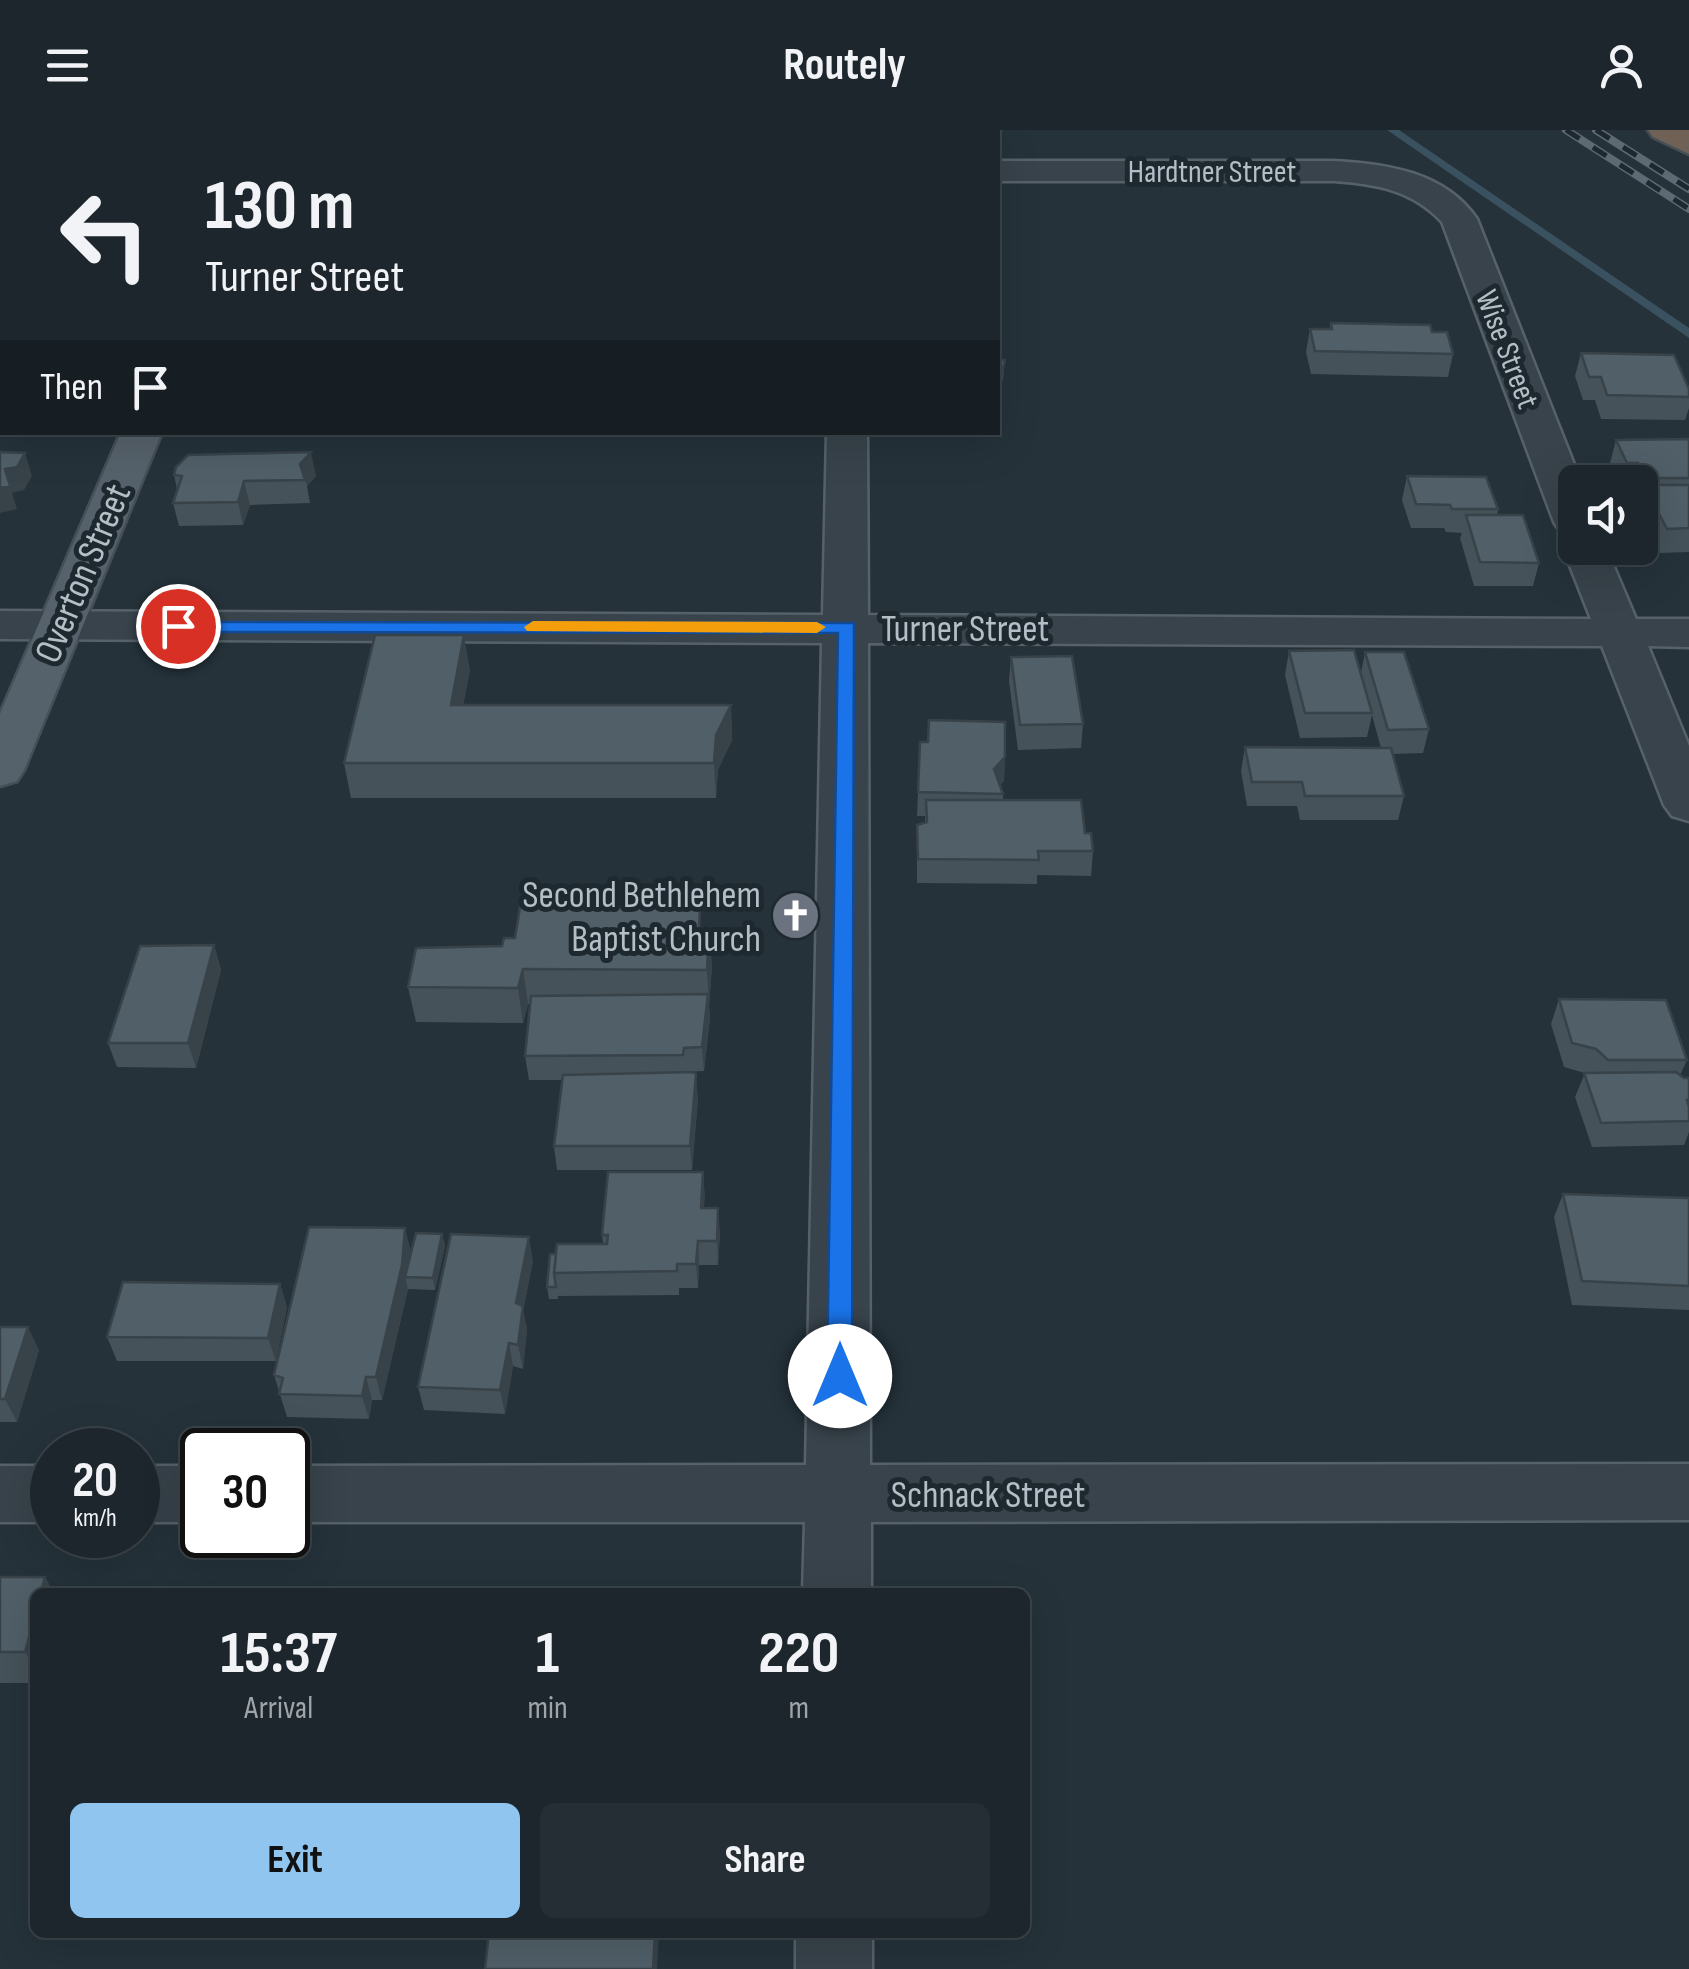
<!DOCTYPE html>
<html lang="en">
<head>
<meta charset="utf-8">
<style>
	body { margin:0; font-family:"Sofia Sans Condensed",sans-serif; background:#252e34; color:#f1f3f6; height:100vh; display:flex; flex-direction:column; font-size:38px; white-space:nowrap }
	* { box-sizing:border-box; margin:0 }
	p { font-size:32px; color:#a0a5a9 }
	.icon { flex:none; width:55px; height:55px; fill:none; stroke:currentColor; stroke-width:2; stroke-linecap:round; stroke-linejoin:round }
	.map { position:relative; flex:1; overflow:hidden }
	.panel { position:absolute; left:30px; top:1458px; width:1000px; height:350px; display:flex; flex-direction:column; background:#1c262c; border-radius:15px; box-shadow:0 10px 40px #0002,0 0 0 2px #3a4348 }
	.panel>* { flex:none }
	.top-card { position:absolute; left:0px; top:0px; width:1000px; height:305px; box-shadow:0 10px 40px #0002,0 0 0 2px #3a4348; background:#1c262c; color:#f1f3f6; overflow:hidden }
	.buttons { position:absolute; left:1558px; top:335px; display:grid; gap:20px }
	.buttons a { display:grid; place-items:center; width:100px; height:100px; border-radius:15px; background:#1c262c; box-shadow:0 10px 40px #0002,0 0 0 2px #3a4348; font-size:50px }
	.speed { position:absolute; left:30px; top:1298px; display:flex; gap:20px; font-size:50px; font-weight:700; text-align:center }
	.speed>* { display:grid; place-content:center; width:130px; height:130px; border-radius:50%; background:#1c262c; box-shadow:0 10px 40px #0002,0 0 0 2px #3a4348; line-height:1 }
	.speed small { font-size:25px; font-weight:400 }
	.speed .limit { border:5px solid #111; border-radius:15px; background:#fff; color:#111 }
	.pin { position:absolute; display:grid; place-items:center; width:85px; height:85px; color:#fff; margin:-42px; border:5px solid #fff; border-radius:50%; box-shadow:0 2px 10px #0007 }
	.me { position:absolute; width:110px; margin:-55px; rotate:0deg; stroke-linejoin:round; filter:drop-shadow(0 0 8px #0008) }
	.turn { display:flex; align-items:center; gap:35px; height:210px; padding:0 40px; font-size:45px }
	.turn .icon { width:130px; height:130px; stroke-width:2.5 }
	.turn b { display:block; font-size:70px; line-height:85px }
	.then { display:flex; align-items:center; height:95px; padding:0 40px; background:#0003; gap:20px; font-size:38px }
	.eta { display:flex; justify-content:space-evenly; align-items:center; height:170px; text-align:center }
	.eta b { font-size:60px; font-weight:700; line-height:70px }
	.action { display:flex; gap:20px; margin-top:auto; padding:20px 40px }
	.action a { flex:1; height:115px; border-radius:15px; background:#8fc5ef; color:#111; font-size:40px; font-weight:700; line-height:115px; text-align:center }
	.action a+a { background:#252e34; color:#f1f3f6 }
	header { display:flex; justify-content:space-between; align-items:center; height:130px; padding:0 40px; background:#1c262c; font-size:45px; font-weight:700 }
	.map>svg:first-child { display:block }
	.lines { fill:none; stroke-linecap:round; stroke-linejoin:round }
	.stream { fill:#3a5160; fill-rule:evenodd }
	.street-casing { stroke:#566169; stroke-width:5 }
	.primary-casing { stroke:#444f57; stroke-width:5 }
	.highway-casing { stroke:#434e56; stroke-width:5 }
	.street { fill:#38434b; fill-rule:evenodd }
	.primary { fill:#56626b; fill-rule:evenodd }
	.highway { fill:#706156; fill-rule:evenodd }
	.rail-casing { stroke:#5d6a73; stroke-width:8 }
	.rail { stroke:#1d282f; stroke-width:5; stroke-dasharray:16; stroke-linecap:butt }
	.wall { fill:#455259 }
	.shaded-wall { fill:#384249 }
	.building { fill:#505f68; stroke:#384249; stroke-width:2.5 }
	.route { fill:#1a73e8; stroke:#114b97; stroke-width:2.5 }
	.slow { fill:#f59e0b }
	.labels { text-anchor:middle; stroke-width:10; stroke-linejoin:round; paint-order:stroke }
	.far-street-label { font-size:32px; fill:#b4bec6; stroke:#1d282f }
	.street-label { font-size:38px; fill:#b4bec6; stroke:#1d282f }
	.poi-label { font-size:38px; fill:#b4bec6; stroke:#1d282f; text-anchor:end }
</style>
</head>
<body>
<header><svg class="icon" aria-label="menu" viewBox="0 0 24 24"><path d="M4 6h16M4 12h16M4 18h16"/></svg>Routely<svg class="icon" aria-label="person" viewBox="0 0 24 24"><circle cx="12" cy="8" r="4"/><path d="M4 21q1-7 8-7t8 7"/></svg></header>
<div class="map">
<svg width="1689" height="1839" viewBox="0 0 1689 1839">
	<rect width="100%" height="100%" fill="#25323a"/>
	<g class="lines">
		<!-- stream -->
		<path class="stream" d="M 1387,0 L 1399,0 L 1689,198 L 1689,208 Z"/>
		<defs>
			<path id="street" d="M 832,0 L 866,0 L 866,2 L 832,2 Z
				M 0,26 L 2,26 L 2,46 L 0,46 Z
				M 998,31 L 1334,31 C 1387,34 1445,42 1477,89 L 1581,352 L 1575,352 L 1575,405 L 1560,401 L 1554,392 L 1442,92 C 1412,60 1376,54 1334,51 L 998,51 Z
				M 827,302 L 867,302 L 868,485 L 1591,489 L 1563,418 L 1575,407 L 1575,418 L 1606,418 L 1636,489 L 1689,489 L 1689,517 L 1648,516 L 1689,616 L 1689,691 L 1672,686 L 1664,675 L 1602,516 L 868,513 L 870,1335 L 1689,1334 L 1689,1390 L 871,1392 L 871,1462 L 803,1462 L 805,1392 L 288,1392 L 288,1336 L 806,1335 L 822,513 L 0,509 L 0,481 L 823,485 Z
				M 0,1336 L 52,1336 L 52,1392 L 0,1392 Z
				M 138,1336 L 202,1336 L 202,1392 L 138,1392 Z
				M 796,1802 L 872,1802 L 872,1839 L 796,1839 Z"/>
			<path id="primary" d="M 121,302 L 162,302 L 24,640 L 17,651 L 0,656 L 0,584 Z"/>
			<path id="highway" d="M 1648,0 L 1689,0 L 1689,24 L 1653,7 Z"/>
		</defs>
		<!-- street casing -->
		<use href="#street" class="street-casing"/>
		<!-- primary casing -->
		<use href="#primary" class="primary-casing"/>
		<!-- highway casing -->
		<use href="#highway" class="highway-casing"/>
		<!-- street -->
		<use href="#street" class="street"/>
		<!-- primary -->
		<use href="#primary" class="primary"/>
		<!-- highway -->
		<use href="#highway" class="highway"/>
		<defs>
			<path id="rail" d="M 1566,0 L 1689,79
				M 1596,0 L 1689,59"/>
		</defs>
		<!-- rail casing -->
		<use href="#rail" class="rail-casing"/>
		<!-- rail -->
		<use href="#rail" class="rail"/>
	</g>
	<!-- wall -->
	<path class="wall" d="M 665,0 L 709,0 L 709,2 L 665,2 Z
		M 1331,193 L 1432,202 L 1453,224 L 1448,247 L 1311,244 L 1306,222 L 1310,199 L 1330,199 Z
		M 1581,223 L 1689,259 L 1689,278 L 1685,290 L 1601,289 L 1595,270 L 1583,270 L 1575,246 Z
		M 998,230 L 1004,242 L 1001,258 L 998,258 Z
		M 1689,309 L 1689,422 L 1660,423 L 1648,400 L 1640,400 L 1640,352 L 1618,352 L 1610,333 L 1616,310 Z
		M 174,345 L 316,346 L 307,356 L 310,373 L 250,375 L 243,395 L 179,396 L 173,373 L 177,359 Z
		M 1407,346 L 1498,379 L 1497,385 L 1539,433 L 1533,456 L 1474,456 L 1460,408 L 1462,403 L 1446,402 L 1444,398 L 1411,398 L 1402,370 Z
		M 1289,521 L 1361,543 L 1365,522 L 1429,599 L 1423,623 L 1392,624 L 1404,666 L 1398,690 L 1300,690 L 1297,676 L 1247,676 L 1241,641 L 1245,617 L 1381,618 L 1372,585 L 1367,607 L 1300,608 L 1285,545 Z
		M 1011,527 L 1083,594 L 1081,618 L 1018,620 L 1009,551 Z
		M 470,540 L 463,575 L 731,575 L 732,610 L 718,640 L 716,668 L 351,668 L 344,633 Z
		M 1005,627 L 1004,651 L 1000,655 L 1003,664 L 1003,670 L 1085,703 L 1093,721 L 1091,746 L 1037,745 L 1037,754 L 917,753 L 917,695 L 925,692 L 925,686 L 917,686 L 918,662 Z
		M 702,801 L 709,802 L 712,837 L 709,875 L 710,888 L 704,941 L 685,942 L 698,969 L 692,1040 L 557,1040 L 554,1016 L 563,950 L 529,950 L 525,926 L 530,874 L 528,874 L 523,893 L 416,892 L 408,857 L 502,816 Z
		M 214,815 L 221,840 L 196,938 L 117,937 L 108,913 Z
		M 1559,869 L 1687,930 L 1680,945 L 1684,948 L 1689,948 L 1689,1002 L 1684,1015 L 1592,1017 L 1575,967 L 1585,943 L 1564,937 L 1551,894 Z
		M 703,1042 L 704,1078 L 720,1102 L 718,1135 L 699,1135 L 698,1158 L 679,1158 L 679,1165 L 558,1166 L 558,1169 L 549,1169 L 547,1157 L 556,1124 L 603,1114 L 602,1105 Z
		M 1563,1064 L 1689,1068 L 1689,1180 L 1572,1175 L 1554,1087 Z
		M 442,1104 L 445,1116 L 435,1160 L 408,1159 L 382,1270 L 372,1270 L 369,1289 L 287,1287 L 274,1245 L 411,1123 Z
		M 533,1131 L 523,1181 L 527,1199 L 523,1239 L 513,1236 L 505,1284 L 424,1280 L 418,1257 Z
		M 280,1154 L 287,1177 L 276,1231 L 117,1231 L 107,1207 Z
		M 0,1197 L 39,1220 L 17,1292 L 0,1292 Z
		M 0,1447 L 45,1447 L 53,1462 L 35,1462 L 35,1553 L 0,1553 Z"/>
	<!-- shaded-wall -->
	<path class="shaded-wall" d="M 311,322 L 316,346 L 307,356 L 300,334 Z
		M 25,323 L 32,346 L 24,360 L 12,363 L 17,379 L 0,383 L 0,358 L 5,339 Z
		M 244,351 L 250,375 L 243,395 L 238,372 Z
		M 464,505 L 470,540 L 456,610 L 451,575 Z
		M 731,575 L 732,610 L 718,640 L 716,668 L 714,633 L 716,605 Z
		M 1005,627 L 1004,651 L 992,663 L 994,639 Z
		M 709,802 L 712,837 L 709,875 L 707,840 Z
		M 214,815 L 221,840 L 196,938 L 188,913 Z
		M 523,839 L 528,874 L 523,893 L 518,858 Z
		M 708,864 L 710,888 L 704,941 L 702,917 Z
		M 696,944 L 698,969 L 692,1040 L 690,1016 Z
		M 703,1042 L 705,1066 L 702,1102 L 701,1078 Z
		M 718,1078 L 720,1102 L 718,1135 L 717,1111 Z
		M 405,1098 L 411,1122 L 405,1147 L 408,1159 L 382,1270 L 376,1247 Z
		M 442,1104 L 445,1116 L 435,1160 L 433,1148 Z
		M 529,1107 L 533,1131 L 523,1181 L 527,1199 L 523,1239 L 518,1215 L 516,1173 Z
		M 698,1111 L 699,1135 L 698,1158 L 696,1134 Z
		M 280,1154 L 287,1177 L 276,1231 L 268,1208 Z
		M 28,1197 L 39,1220 L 17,1292 L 5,1269 Z
		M 509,1213 L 513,1236 L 505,1284 L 500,1260 Z
		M 366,1247 L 372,1270 L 369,1289 L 362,1266 Z
		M 45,1447 L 53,1462 L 41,1462 Z
		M 35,1484 L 35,1540 L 25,1522 Z
		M 655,1802 L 659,1802 L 657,1839 L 653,1839 Z"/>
	<!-- building -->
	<path class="building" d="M 1331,193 L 1430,195 L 1432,202 L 1447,202 L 1453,224 L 1315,221 L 1310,199 L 1332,199 Z
		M 1581,223 L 1674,225 L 1689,259 L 1689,267 L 1607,265 L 1601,247 L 1589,247 Z
		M 998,230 L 1005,230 L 1001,246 L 998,246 Z
		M 1689,309 L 1689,348 L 1645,348 L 1638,333 L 1627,333 L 1616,310 Z
		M 0,322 L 25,323 L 17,337 L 5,339 L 10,356 L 0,358 Z
		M 311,322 L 300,334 L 305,350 L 244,351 L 238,372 L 173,373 L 182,346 L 174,345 L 176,337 L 188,325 Z
		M 1407,346 L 1486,347 L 1498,379 L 1452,379 L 1450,375 L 1416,374 Z
		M 1642,355 L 1689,355 L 1689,398 L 1667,399 L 1655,376 L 1644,377 L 1640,369 L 1640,359 Z
		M 1466,385 L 1523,385 L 1539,433 L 1480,432 Z
		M 375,505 L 464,505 L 451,575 L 731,575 L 716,605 L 714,633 L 344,633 Z
		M 1354,520 L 1372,583 L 1305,583 L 1289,521 Z
		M 1365,522 L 1404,522 L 1429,599 L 1388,600 Z
		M 1072,526 L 1083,594 L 1020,595 L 1011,527 Z
		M 929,590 L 1005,592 L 1005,627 L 994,639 L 1003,664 L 918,662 L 920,612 L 928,612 Z
		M 1245,617 L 1391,618 L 1404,666 L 1305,666 L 1302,652 L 1252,652 Z
		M 926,670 L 1081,670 L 1085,703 L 1091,703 L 1093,721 L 1038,721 L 1039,730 L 918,729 L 917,695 L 927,692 Z
		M 520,777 L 700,777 L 699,801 L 709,802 L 707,840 L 523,839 L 518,858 L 408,857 L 416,818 L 502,816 L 504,808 L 515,808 Z
		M 214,815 L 188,913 L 108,913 L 140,816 Z
		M 708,864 L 702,917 L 684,918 L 683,925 L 525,926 L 531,866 Z
		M 1559,869 L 1666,870 L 1687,930 L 1608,930 L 1596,919 L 1572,913 Z
		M 692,942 L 696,944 L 690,1016 L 554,1016 L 563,945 Z
		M 1676,942 L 1684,948 L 1689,948 L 1689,970 L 1687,970 L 1689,977 L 1689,991 L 1601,993 L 1584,943 Z
		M 608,1042 L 703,1042 L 701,1078 L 718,1078 L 717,1111 L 698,1111 L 696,1134 L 677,1134 L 677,1141 L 554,1143 L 557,1114 L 607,1114 L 608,1105 L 602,1105 Z
		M 1563,1064 L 1689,1068 L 1689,1156 L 1582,1151 Z
		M 309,1097 L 405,1098 L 402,1135 L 376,1247 L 366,1247 L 362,1266 L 279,1264 L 283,1248 L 274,1245 Z
		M 416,1103 L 442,1104 L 433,1148 L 405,1147 Z
		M 451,1104 L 529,1107 L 516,1173 L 523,1176 L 518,1215 L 509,1213 L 500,1260 L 418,1257 Z
		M 550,1124 L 556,1124 L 554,1143 L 556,1157 L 547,1157 Z
		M 123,1152 L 280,1154 L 268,1208 L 107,1207 Z
		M 0,1197 L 28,1197 L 5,1269 L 0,1269 Z
		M 0,1447 L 45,1447 L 41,1462 L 35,1462 L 35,1484 L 25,1522 L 0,1522 Z
		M 489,1802 L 655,1802 L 653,1839 L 485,1839 Z"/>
	<!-- route -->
	<path class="route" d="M 171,492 L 854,493 L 852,1246 L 849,1254 L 840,1257 L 827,1246 L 838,503 L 178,502 L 171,500 Z"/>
	<!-- slow -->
	<path class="slow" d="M 533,491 L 817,492 L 826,497 L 817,503 L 527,501 L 524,497 Z"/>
	<!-- icons -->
	<defs>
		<symbol id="church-disc" viewBox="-11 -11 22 22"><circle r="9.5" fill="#6b7280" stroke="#1d282f"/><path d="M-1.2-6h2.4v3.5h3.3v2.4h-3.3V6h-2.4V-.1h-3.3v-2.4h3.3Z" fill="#fff"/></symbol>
	</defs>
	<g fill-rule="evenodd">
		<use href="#church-disc" x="768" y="758" width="55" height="55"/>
	</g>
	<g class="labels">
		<!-- far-street labels -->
		<g class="far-street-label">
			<text x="1212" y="52">Hardtner Street</text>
			<text transform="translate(1508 219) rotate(69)" y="11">Wise Street</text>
		</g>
		<!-- street labels -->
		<g class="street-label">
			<text transform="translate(82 443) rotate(-67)" y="13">Overton Street</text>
			<text x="965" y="511">Turner Street</text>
			<text x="988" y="1377">Schnack Street</text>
		</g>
		<!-- poi labels -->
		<g class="poi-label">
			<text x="761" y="777">Second Bethlehem<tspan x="761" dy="44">Baptist Church</tspan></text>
		</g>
	</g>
</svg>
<div class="buttons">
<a><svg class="icon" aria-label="sound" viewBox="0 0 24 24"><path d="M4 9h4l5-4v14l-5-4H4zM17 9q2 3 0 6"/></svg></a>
</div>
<div class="speed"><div>20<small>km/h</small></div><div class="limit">30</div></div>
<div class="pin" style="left:178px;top:496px;background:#d93025"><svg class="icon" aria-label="arrive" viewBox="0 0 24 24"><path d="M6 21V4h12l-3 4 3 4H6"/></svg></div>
<svg class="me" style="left:840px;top:1246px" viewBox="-20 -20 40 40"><circle r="19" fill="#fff"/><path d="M0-13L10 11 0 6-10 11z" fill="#1a73e8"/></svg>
<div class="top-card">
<div class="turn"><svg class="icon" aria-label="left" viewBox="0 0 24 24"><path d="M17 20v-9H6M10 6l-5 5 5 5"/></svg><div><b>130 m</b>Turner Street</div></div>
<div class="then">Then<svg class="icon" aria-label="arrive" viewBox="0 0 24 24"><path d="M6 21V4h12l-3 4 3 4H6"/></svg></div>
</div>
<section class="panel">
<div class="eta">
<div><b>15:37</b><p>Arrival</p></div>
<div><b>1</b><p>min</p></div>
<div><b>220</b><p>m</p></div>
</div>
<div class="action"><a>Exit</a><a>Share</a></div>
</section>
</div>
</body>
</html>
